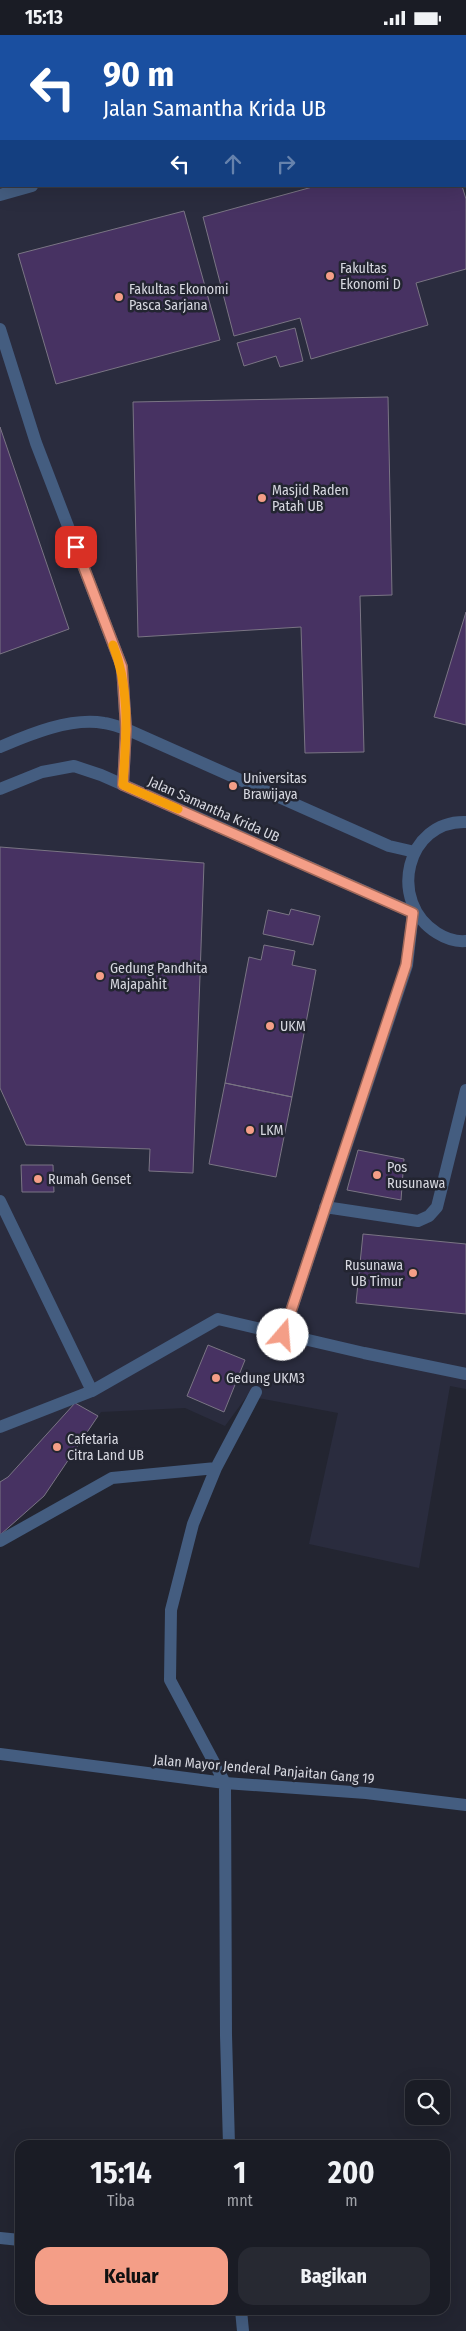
<!DOCTYPE html>
<html lang="id">
<head>
<meta charset="utf-8">
<style>
	body { margin:0; font-family:"Fira Sans Condensed",sans-serif; background:#272932; color:#f1f3f6; height:100vh; display:flex; flex-direction:column; font-size:19px; white-space:nowrap }
	* { box-sizing:border-box; margin:0 }
	p { font-size:16px; color:#9fa1a7 }
	.icon { flex:none; width:28px; height:28px; fill:none; stroke:currentColor; stroke-width:2; stroke-linecap:round; stroke-linejoin:round }
	.map { position:relative; flex:1; overflow:hidden }
	.side { position:absolute; left:15px; top:2105px; width:435px; height:175px; display:flex; flex-direction:column; background:#1a1c25; border-radius:15px; box-shadow:0 5px 20px #0002,0 0 0 1px #383a42 }
	.side>* { flex:none }
	.guide { position:absolute; left:0px; top:0px; width:466px; height:152px; box-shadow:0 5px 20px #0002,0 0 0 1px #383a42; background:#1a4fa0; color:#fff; overflow:hidden }
	.tools { position:absolute; left:405px; top:2045px; display:grid; gap:10px }
	.tools a { display:grid; place-items:center; width:45px; height:45px; border-radius:10px; background:#1a1c25; box-shadow:0 5px 20px #0002,0 0 0 1px #383a42; font-size:25px }
	.pin { position:absolute; display:grid; place-items:center; width:42px; height:42px; color:#fff; margin:-21px; border-radius:10px; box-shadow:0 2px 8px #0006 }
	.me { position:absolute; width:55px; margin:-28px; rotate:18deg; stroke-linejoin:round; filter:drop-shadow(0 0 4px #0008) }
	.turn { display:flex; align-items:center; gap:18px; height:105px; padding:0 20px; font-size:22px }
	.turn .icon { width:65px; height:65px; stroke-width:2.5 }
	.turn b { display:block; font-size:35px; line-height:42px }
	.lanes { display:flex; align-items:center; height:48px; padding:0 20px; background:#0003; justify-content:center; gap:25px; direction:ltr }
	.lanes .off { opacity:.35 }
	.eta { display:flex; justify-content:space-evenly; align-items:center; height:85px; text-align:center }
	.eta b { font-size:30px; font-weight:700; line-height:35px }
	.primary-button { display:flex; gap:10px; margin-top:auto; padding:10px 20px }
	.primary-button a { flex:1; height:58px; border-radius:15px; background:#f49e87; color:#111; font-size:20px; font-weight:700; line-height:58px; text-align:center }
	.primary-button a+a { background:#272932; color:#f1f3f6 }
	.status { display:flex; justify-content:space-between; align-items:center; height:35px; padding:0 25px; background:#1a1c25; direction:ltr }
	.status svg { height:14px; fill:currentColor }
	.map>svg:first-child { display:block }
	.built { fill:#2a2c3e; fill-rule:evenodd }
	.building { fill:#473262; stroke:#7a7584 }
	.lines { fill:none; stroke-linecap:round; stroke-linejoin:round }
	.minor { stroke:#445d80; stroke-width:12 }
	.route-casing { stroke:#9f6758; stroke-width:12 }
	.route { stroke:#f49e87; stroke-width:9 }
	.slow { stroke:#f59e0b; stroke-width:9 }
	.poi-dot { fill:#f49e87; stroke:#232531; stroke-width:2 }
	.labels { text-anchor:middle; stroke-width:5; stroke-linejoin:round; paint-order:stroke }
	.poi-label { font-size:14px; fill:#d7d8e0; stroke:#232531; text-anchor:start }
	.street-label { font-size:14px; fill:#d7d8e0; stroke:#232531 }
</style>
</head>
<body>
<div class="status"><b>15:13</b><svg viewBox="0 0 49 12"><path d="M0 12V9h3v3zM5 12V6h3v6zM10 12V3h3v9zM15 12V0h3v12zM26 1h20v11H26zM47 4h2v5h-2z"/></svg></div>
<div class="map">
<svg width="466" height="2296" viewBox="0 0 466 2296">
	<rect width="100%" height="100%" fill="#232531"/>
	<!-- built -->
	<path class="built" d="M 0,0 L 466,0 L 466,1354 L 450,1351 L 419,1533 L 309,1509 L 338,1378 L 247,1361 L 225,1391 L 185,1373 L 101,1377 L 44,1461 L 0,1500 ZM 1,1 L 465,1 L 465,151 L 1,151 Z"/>
	<!-- building -->
	<path class="building" d="M 316,151 L 462,151 L 466,164 L 466,234 L 416,248 L 428,290 L 311,324 L 300,283 L 234,301 L 203,182 Z
		M 184,176 L 220,305 L 56,349 L 18,219 Z
		M 295,293 L 303,326 L 280,332 L 276,321 L 244,331 L 237,308 Z
		M 388,362 L 392,560 L 360,561 L 364,717 L 305,718 L 301,592 L 138,602 L 133,367 Z
		M 0,392 L 69,594 L 0,619 Z
		M 466,577 L 466,690 L 434,682 Z
		M 0,812 L 204,828 L 193,1138 L 149,1136 L 150,1114 L 26,1110 L 0,1053 Z
		M 291,874 L 320,881 L 313,910 L 263,899 L 268,875 L 289,880 Z
		M 264,910 L 295,916 L 292,930 L 316,935 L 292,1062 L 225,1048 L 249,922 L 261,925 Z
		M 225,1048 L 292,1062 L 276,1142 L 209,1129 Z
		M 358,1115 L 404,1124 L 401,1165 L 347,1155 Z
		M 21,1130 L 53,1130 L 54,1157 L 22,1157 Z
		M 363,1199 L 466,1209 L 466,1279 L 356,1268 Z
		M 208,1310 L 245,1325 L 224,1377 L 187,1361 Z
		M 75,1368 L 98,1381 L 44,1461 L 0,1500 L 0,1447 L 8,1442 Z"/>
	<g class="lines">
		<!-- minor -->
		<path class="minor" d="M 409,1 L 413,0
			M 465,28 L 466,28
			M 0,101 L 1,101
			M 0,160 L 32,151
			M 0,294 L 36,408 L 122,632 L 126,694 L 123,750
			M 0,712 C 30,699 71,682 104,688 C 112,689 119,692 126,694 L 389,811 L 415,817
			M 0,754 L 42,737 L 74,731 L 101,740 L 416,879
			M 466,787 C 406,785 387,867 437,898 C 445,903 456,907 466,906
			M 0,1166 L 92,1356
			M 325,1172 L 418,1186 L 429,1181 L 437,1172 L 466,1055
			M 283,1300 L 407,930 L 413,878
			M 0,1392 L 92,1356 L 218,1284 L 364,1318 L 466,1339
			M 0,1506 L 112,1443 L 216,1433
			M 0,1719 L 225,1748 L 366,1758 L 466,1770
			M 229,2110 L 226,2000 L 225,1748 L 170,1645 L 171,1575 L 193,1489 L 216,1433 L 256,1357
			M 0,2203 L 20,2205
			M 241,2275 L 243,2296"/>
	</g>
	<g class="lines">
		<defs>
			<path id="route" d="M 76,512 L 122,632 L 126,694 L 123,750 L 413,878 L 406,930 L 283,1300"/>
		</defs>
		<!-- route casing -->
		<use href="#route" class="route-casing"/>
		<!-- route -->
		<use href="#route" class="route"/>
		<!-- slow -->
		<path class="slow" d="M 113,610 C 131,656 126,702 123,750 L 178,774"/>
	</g>
	<!-- markers -->
	<g class="poi-dot">
		<circle cx="330" cy="241" r="5"/>
		<circle cx="119" cy="262" r="5"/>
		<circle cx="262" cy="463" r="5"/>
		<circle cx="233" cy="751" r="5"/>
		<circle cx="100" cy="941" r="5"/>
		<circle cx="270" cy="991" r="5"/>
		<circle cx="250" cy="1095" r="5"/>
		<circle cx="377" cy="1140" r="5"/>
		<circle cx="38" cy="1144" r="5"/>
		<circle cx="413" cy="1238" r="5"/>
		<circle cx="216" cy="1343" r="5"/>
		<circle cx="57" cy="1412" r="5"/>
	</g>
	<g class="labels">
		<!-- poi labels -->
		<g class="poi-label">
			<text x="340" y="238">Fakultas<tspan x="340" dy="16">Ekonomi D</tspan></text>
			<text x="129" y="259">Fakultas Ekonomi<tspan x="129" dy="16">Pasca Sarjana</tspan></text>
			<text x="272" y="460">Masjid Raden<tspan x="272" dy="16">Patah UB</tspan></text>
			<text x="243" y="748">Universitas<tspan x="243" dy="16">Brawijaya</tspan></text>
			<text x="110" y="938">Gedung Pandhita<tspan x="110" dy="16">Majapahit</tspan></text>
			<text x="280" y="996">UKM</text>
			<text x="260" y="1100">LKM</text>
			<text x="387" y="1137">Pos<tspan x="387" dy="16">Rusunawa</tspan></text>
			<text x="48" y="1149">Rumah Genset</text>
			<text x="403" y="1235" text-anchor="end">Rusunawa<tspan x="403" dy="16">UB Timur</tspan></text>
			<text x="226" y="1348">Gedung UKM3</text>
			<text x="67" y="1409">Cafetaria<tspan x="67" dy="16">Citra Land UB</tspan></text>
		</g>
		<!-- street labels -->
		<g class="street-label">
			<text transform="translate(214 774) rotate(24)" y="5">Jalan Samantha Krida UB</text>
			<text transform="translate(264 1734) rotate(5)" y="5">Jalan Mayor Jenderal Panjaitan Gang 19</text>
		</g>
	</g>
</svg>
<div class="tools">
<a><svg class="icon" aria-label="search" viewBox="0 0 24 24"><circle cx="10" cy="10" r="6"/><path d="M15 15l6 6"/></svg></a>
</div>
<div class="pin" style="left:76px;top:512px;background:#d93025"><svg class="icon" aria-label="arrive" viewBox="0 0 24 24"><path d="M6 21V4h12l-3 4 3 4H6"/></svg></div>
<svg class="me" style="left:283px;top:1300px" viewBox="-20 -20 40 40"><circle r="19" fill="#fff"/><path d="M0-13L10 11 0 6-10 11z" fill="#f49e87"/></svg>
<div class="guide">
<div class="turn"><svg class="icon" aria-label="left" viewBox="0 0 24 24"><path d="M17 20v-9H6M10 6l-5 5 5 5"/></svg><div><b>90 m</b>Jalan Samantha Krida UB</div></div>
<div class="lanes"><svg class="icon" aria-label="left" viewBox="0 0 24 24"><path d="M17 20v-9H6M10 6l-5 5 5 5"/></svg><svg class="icon off" aria-label="ahead" viewBox="0 0 24 24"><path d="M12 20V5M6 11l6-6 6 6"/></svg><svg class="icon off" aria-label="right" viewBox="0 0 24 24"><path d="M7 20v-9h11M14 6l5 5-5 5"/></svg></div>
</div>
<section class="side">
<div class="eta">
<div><b>15:14</b><p>Tiba</p></div>
<div><b>1</b><p>mnt</p></div>
<div><b>200</b><p>m</p></div>
</div>
<div class="primary-button"><a>Keluar</a><a>Bagikan</a></div>
</section>
</div>
</body>
</html>
